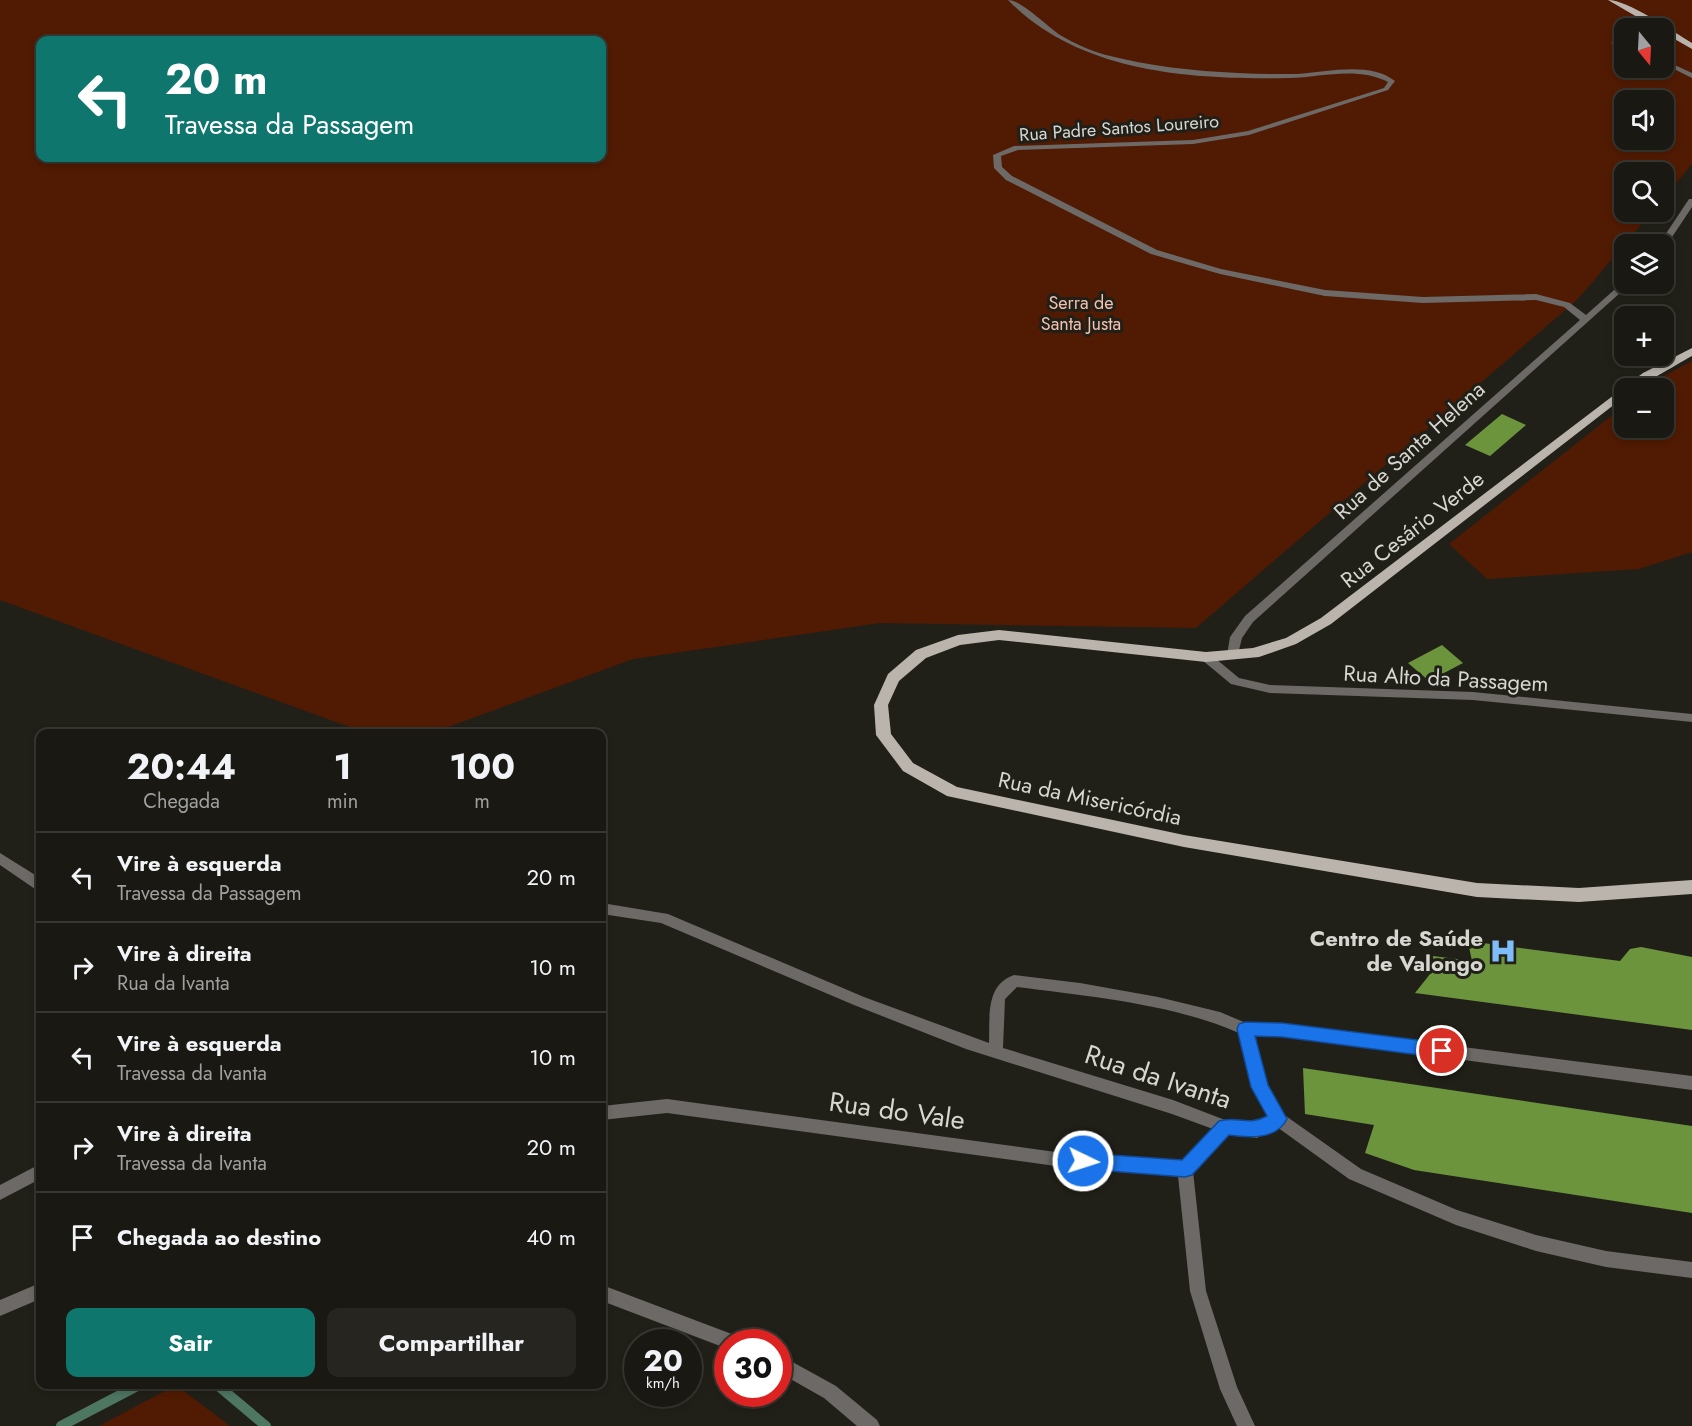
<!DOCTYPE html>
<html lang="pt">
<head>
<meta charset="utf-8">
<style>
	body { margin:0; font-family:Jost,sans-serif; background:#262520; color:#f1f3f6; height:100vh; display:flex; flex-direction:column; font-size:22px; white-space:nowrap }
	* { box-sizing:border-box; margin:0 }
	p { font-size:20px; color:#9fa09f }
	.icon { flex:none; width:33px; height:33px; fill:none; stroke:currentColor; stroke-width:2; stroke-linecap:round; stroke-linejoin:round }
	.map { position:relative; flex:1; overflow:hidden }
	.panel { position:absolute; left:36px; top:729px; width:570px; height:660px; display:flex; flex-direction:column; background:#191812; border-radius:12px; box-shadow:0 3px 9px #0003,0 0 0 2px #373732 }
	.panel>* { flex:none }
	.banner { position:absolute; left:36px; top:36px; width:570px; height:126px; border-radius:12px; box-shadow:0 3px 9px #0003,0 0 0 2px #373732; background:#0f766e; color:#fff; overflow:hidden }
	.needle { width:39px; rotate:162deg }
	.buttons { position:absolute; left:1614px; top:18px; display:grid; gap:12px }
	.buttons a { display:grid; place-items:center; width:60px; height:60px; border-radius:12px; background:#191812; box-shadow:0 3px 9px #0003,0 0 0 2px #373732; font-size:30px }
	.speed { position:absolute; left:624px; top:1329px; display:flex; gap:12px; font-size:30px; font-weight:700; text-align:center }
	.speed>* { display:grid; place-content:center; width:78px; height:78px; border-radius:50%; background:#191812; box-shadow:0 3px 9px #0003,0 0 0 2px #373732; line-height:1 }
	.speed small { font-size:15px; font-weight:400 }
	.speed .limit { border:9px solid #d22; background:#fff; color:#111 }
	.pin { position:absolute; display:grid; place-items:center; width:51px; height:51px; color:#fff; margin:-26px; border:3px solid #fff; border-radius:50%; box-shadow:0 2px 6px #0007 }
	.me { position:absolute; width:66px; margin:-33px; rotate:94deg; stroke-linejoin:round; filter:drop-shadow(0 0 4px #0008) }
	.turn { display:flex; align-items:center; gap:21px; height:126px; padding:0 30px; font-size:27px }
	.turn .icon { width:78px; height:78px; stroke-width:2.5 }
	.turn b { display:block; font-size:42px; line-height:51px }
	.eta { display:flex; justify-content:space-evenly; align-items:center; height:102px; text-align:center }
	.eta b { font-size:36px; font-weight:700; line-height:42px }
	.primary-button { display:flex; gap:12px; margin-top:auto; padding:12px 30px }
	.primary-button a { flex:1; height:69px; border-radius:12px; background:#0f766e; color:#fff; font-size:24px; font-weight:700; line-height:69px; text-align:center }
	.primary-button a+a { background:#262520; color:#f1f3f6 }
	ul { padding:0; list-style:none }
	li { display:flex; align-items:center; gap:18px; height:90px; padding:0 30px; border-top:2px solid #373732 }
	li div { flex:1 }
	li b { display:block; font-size:22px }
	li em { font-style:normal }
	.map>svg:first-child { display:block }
	.green { fill:#511a03; fill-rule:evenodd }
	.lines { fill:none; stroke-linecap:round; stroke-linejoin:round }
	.stream { stroke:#4e7762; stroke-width:10 }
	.building { fill:#6c943d }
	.minor { fill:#6c6966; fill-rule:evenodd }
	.primary { fill:#bab4ad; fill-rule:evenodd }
	.route { fill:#1a73e8; stroke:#114b97; stroke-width:1.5 }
	.labels { text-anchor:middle; stroke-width:6; stroke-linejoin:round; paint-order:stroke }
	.far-street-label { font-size:18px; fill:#d7d6d1; stroke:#212018 }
	.far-park-label { font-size:18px; fill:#f2c1af; stroke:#212018 }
	.street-label { font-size:22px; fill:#d7d6d1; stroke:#212018 }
	.poi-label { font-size:22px; font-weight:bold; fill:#d7d6d1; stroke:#212018; text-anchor:end }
	.near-street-label { font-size:27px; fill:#d7d6d1; stroke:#212018 }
</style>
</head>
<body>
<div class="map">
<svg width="1692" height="1426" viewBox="0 0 1692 1426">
	<rect width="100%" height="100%" fill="#212018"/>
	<!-- green -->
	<path class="green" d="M 0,0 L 1692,0 L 1692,164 L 1664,198 L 1664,172 L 1624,172 L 1624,212 L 1652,212 L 1578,299 L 1196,628 L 880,623 L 633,659 L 432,733 L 366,733 L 0,600 ZM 1624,28 L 1664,28 L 1664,68 L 1624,68 ZM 40,40 L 602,40 L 602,158 L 40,158 ZM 1624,100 L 1664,100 L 1664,140 L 1624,140 Z
		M 1692,361 L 1692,552 L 1639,569 L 1487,579 L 1449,544 L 1624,406 L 1624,428 L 1664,428 L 1664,388 L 1647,388 L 1660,378 Z
		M 176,1385 L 230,1426 L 99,1426 Z"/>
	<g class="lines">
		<!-- stream -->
		<path class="stream" d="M 216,1384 L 266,1426
			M 61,1426 L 141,1384"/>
	</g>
	<!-- building -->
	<path class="building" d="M 1502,414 L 1526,425 L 1490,456 L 1465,445 Z
		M 1442,645 L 1463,663 L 1429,681 L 1408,663 Z
		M 1483,943 L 1620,961 L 1630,949 L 1641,947 L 1692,957 L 1692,1030 L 1415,993 L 1434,969 L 1433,956 L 1472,961 L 1469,947 L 1483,948 Z
		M 1303,1068 L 1692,1126 L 1692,1213 L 1414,1170 L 1365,1153 L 1374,1125 L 1305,1114 Z"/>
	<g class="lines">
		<!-- minor -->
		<path class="minor" d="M 1008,0 C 1021,0 1047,26 1060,35 C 1074,43 1090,51 1106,55 C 1149,66 1193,71 1238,73 C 1257,74 1277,74 1297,74 C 1327,72 1370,61 1395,81 L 1388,90 L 1249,135 L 1193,144 L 1018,150 L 1001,156 L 1002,167 L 1012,176 L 1157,250 L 1221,269 L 1325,290 L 1423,297 L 1536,294 L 1570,303 L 1586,315 L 1623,282 L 1630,284 L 1253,622 L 1242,638 L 1237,658 L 1233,659 L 1227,655 L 1230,637 L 1245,616 L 1580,320 L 1564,307 L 1536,300 L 1423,303 L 1325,296 L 1220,274 L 1151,254 L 1006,180 L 994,168 L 993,155 L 1014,146 L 1193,140 L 1248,131 L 1384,88 L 1388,82 C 1358,66 1321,77 1289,78 C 1192,80 1079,73 1008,0 Z
			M 1614,41 L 1624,45 L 1624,49 L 1612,44 L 1611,43 Z
			M 1664,60 L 1692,73 L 1692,78 L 1664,64 Z
			M 1689,199 L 1692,199 L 1692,207 L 1666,246 L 1659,244 Z
			M 1206,653 L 1210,654 L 1239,678 L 1270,685 L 1473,692 L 1692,714 L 1692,722 L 1473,700 L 1270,693 L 1231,684 L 1202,660 L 1200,657 Z
			M 0,853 L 40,878 L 40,890 L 35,889 L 0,865 Z
			M 602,903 L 668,914 L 864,997 L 989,1043 C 990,1018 985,985 1014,975 L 1080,983 L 1158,997 L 1220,1012 L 1246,1023 L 1282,1024 L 1692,1076 L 1692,1090 L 1282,1036 L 1254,1036 L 1267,1085 L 1283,1114 L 1361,1169 L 1457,1210 L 1536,1235 L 1606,1251 L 1692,1262 L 1692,1278 L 1606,1267 L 1536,1251 L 1456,1225 L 1349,1179 L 1277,1127 L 1257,1138 L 1228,1134 L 1193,1171 L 1206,1291 L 1237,1387 L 1255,1426 L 1237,1426 L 1220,1389 L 1190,1291 L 1178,1176 L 1063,1167 L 667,1113 L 602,1120 L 602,1106 L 667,1099 L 1063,1153 L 1182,1161 L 1213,1129 L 1172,1114 L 966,1049 L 854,1005 L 661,923 L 602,914 ZM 1017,987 C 1087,996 1174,1004 1239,1033 L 1253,1087 L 1268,1116 L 1256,1124 L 1225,1120 L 1173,1100 L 1003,1048 L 1005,999 Z
			M 40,1164 L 40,1179 L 0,1200 L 0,1185 Z
			M 40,1283 L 40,1299 L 0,1316 L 0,1300 Z
			M 602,1285 L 737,1336 L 739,1342 L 728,1342 L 728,1349 L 602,1301 Z
			M 778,1354 L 836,1386 L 877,1420 L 880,1426 L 857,1426 L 824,1398 L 778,1372 Z"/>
		<!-- primary -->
		<path class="primary" d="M 1608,0 C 1628,0 1672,31 1692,43 L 1692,49 L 1664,33 L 1664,28 L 1656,28 Z
			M 1692,348 L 1692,356 C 1675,365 1641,388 1624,388 L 1624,397 L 1331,624 L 1296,644 L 1259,657 L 1206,662 L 999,640 L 960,645 L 926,658 L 899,681 L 888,705 L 891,734 L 913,763 L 957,787 L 1184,835 L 1477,883 L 1579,888 L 1692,880 L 1692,894 L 1579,902 L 1477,897 L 1184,847 L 947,796 L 903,771 L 876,735 L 874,705 L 888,674 L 916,650 L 958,635 L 999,630 L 1206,652 L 1253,648 L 1286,638 L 1321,618 L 1643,373 Z"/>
	</g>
	<!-- route -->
	<path class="route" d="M 1245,1022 L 1282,1023 L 1442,1043 L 1447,1045 L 1450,1051 L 1447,1056 L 1442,1058 L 1282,1037 L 1255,1036 L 1268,1085 L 1287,1119 C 1277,1140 1248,1138 1229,1135 L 1192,1175 L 1185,1177 L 1083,1169 L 1077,1167 L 1075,1161 L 1077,1155 L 1083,1153 L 1182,1160 L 1219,1121 C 1237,1115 1247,1127 1267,1116 L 1251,1087 L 1237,1029 L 1239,1024 Z"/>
	<!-- icons -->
	<defs>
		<symbol id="hospital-bare" viewBox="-9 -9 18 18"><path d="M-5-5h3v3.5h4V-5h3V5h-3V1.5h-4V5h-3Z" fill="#7ebdf9" stroke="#212018" stroke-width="2.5" paint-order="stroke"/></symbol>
	</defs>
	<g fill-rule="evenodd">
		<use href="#hospital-bare" x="1484" y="932" width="38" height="38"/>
	</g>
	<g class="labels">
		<!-- far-street labels -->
		<g class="far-street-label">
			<text transform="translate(1119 128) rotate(-4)" y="6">Rua Padre Santos Loureiro</text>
		</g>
		<!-- far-park labels -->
		<g class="far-park-label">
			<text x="1081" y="309">Serra de<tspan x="1081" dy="21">Santa Justa</tspan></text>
		</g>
		<!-- street labels -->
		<g class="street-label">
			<text transform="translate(1409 450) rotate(-42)" y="8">Rua de Santa Helena</text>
			<text transform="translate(1412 529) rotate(-38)" y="8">Rua Cesário Verde</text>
			<text transform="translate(1446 678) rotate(3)" y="8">Rua Alto da Passagem</text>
			<text transform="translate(1090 798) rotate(12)" y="8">Rua da Misericórdia</text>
		</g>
		<!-- poi labels -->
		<g class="poi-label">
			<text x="1483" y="946">Centro de Saúde<tspan x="1483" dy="25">de Valongo</tspan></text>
		</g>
		<!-- near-street labels -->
		<g class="near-street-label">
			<text transform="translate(1158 1077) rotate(18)" y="9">Rua da Ivanta</text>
			<text transform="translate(897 1111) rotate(8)" y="9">Rua do Vale</text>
		</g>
	</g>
</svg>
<div class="buttons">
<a><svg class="needle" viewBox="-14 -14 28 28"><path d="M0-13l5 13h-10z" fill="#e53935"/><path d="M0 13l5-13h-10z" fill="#9fa09f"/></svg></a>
<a><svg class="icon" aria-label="sound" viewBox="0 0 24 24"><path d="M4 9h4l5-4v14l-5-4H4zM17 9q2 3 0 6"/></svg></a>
<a><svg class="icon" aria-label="search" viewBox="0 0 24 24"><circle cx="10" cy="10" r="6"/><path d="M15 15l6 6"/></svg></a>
<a><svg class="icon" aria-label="layers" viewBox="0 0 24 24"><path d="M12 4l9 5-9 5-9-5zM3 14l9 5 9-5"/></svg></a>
<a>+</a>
<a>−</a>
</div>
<div class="speed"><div>20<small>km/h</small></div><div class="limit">30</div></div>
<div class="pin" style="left:1442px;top:1051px;background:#d93025"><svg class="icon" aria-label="arrive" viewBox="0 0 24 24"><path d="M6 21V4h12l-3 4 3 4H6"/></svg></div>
<svg class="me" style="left:1083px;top:1161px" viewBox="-20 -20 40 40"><circle r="17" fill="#1a73e8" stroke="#fff" stroke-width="3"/><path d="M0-11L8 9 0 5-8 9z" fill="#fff"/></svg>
<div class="banner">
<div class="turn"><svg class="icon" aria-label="left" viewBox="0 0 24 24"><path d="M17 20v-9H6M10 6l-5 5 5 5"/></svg><div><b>20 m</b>Travessa da Passagem</div></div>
</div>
<section class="panel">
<div class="eta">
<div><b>20:44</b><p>Chegada</p></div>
<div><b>1</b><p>min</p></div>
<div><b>100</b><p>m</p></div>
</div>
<ul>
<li><svg class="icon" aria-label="left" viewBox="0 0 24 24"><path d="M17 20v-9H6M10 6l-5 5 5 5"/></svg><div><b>Vire à esquerda</b><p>Travessa da Passagem</p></div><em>20 m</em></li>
<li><svg class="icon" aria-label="right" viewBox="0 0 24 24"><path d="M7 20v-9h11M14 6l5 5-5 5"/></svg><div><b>Vire à direita</b><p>Rua da Ivanta</p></div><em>10 m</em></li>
<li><svg class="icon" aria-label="left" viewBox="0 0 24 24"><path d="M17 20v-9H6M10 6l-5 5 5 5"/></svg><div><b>Vire à esquerda</b><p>Travessa da Ivanta</p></div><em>10 m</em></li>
<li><svg class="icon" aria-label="right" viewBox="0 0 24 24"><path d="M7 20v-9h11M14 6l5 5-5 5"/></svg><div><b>Vire à direita</b><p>Travessa da Ivanta</p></div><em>20 m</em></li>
<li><svg class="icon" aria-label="arrive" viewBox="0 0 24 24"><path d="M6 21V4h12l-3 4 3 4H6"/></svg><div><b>Chegada ao destino</b></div><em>40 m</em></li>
</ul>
<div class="primary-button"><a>Sair</a><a>Compartilhar</a></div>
</section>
</div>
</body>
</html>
